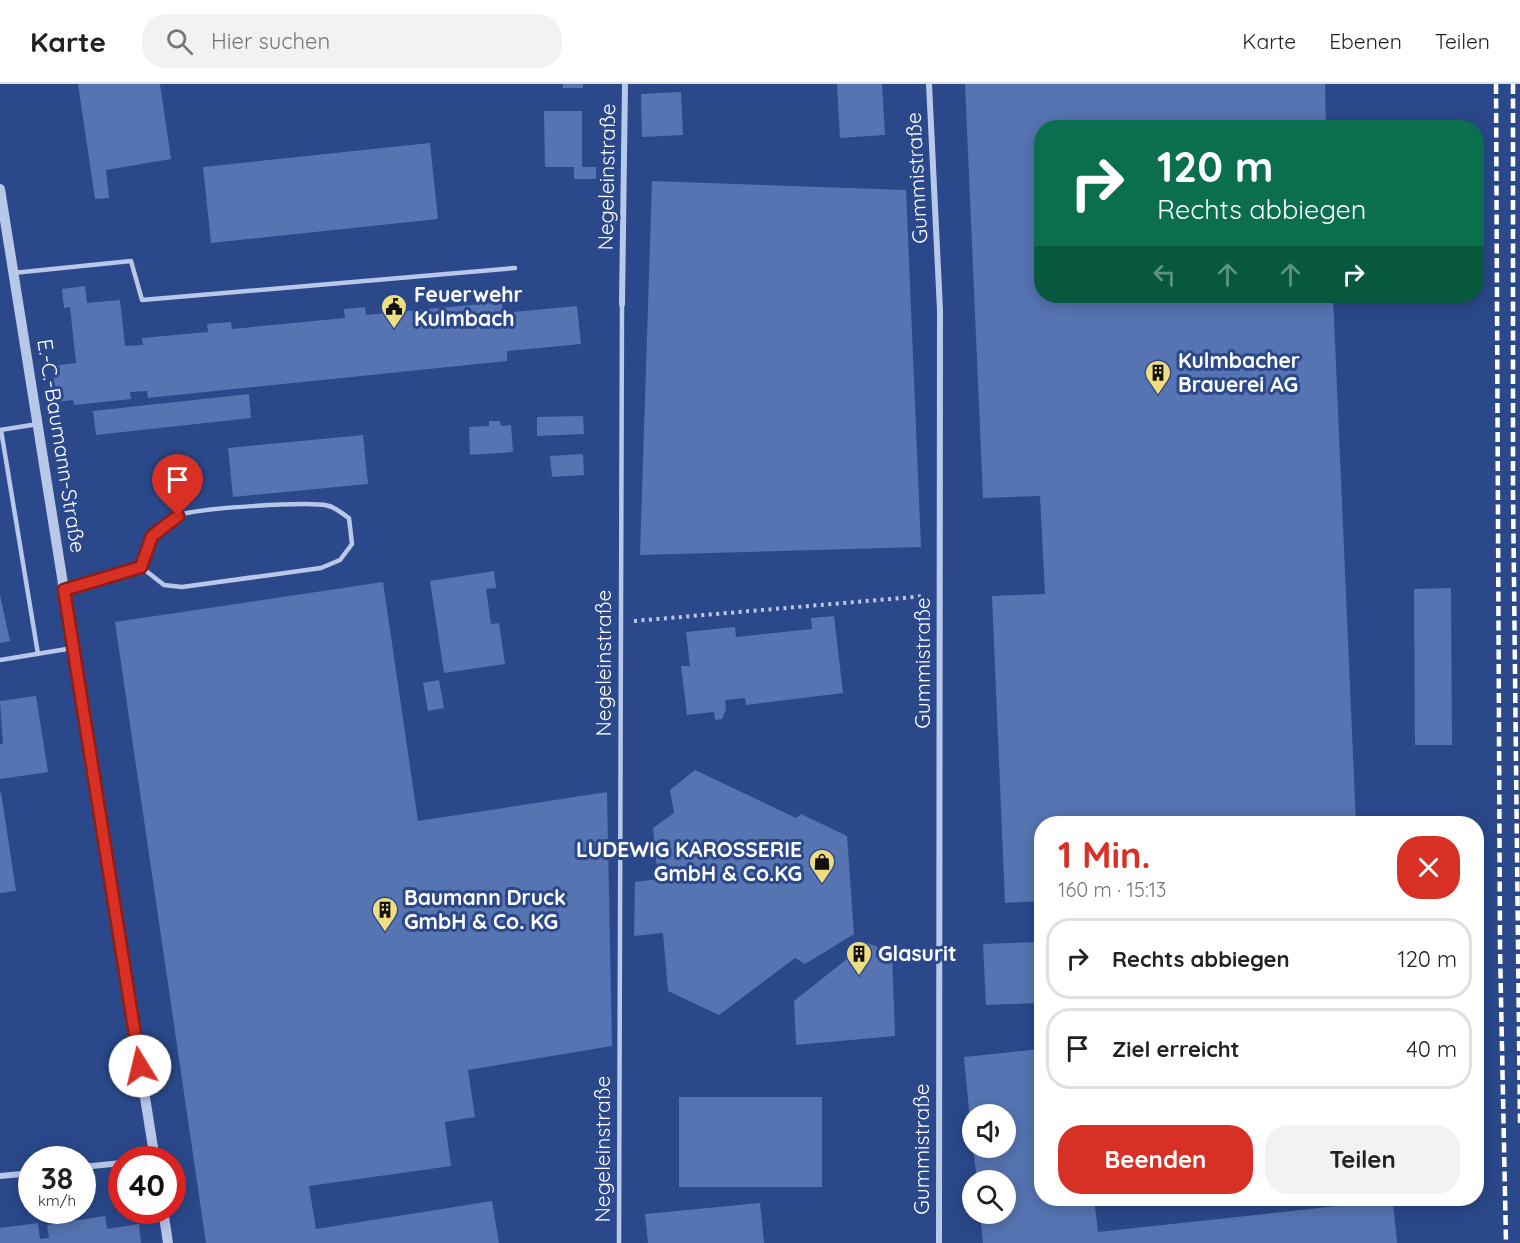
<!DOCTYPE html>
<html lang="de">
<head>
<meta charset="utf-8">
<style>
	body { margin:0; font-family:Quicksand,sans-serif; background:#f2f2f2; color:#222; height:100vh; display:flex; flex-direction:column; font-size:22px; white-space:nowrap }
	* { box-sizing:border-box; margin:0 }
	p { font-size:20px; color:#767676 }
	.icon { flex:none; width:33px; height:33px; fill:none; stroke:currentColor; stroke-width:2; stroke-linecap:round; stroke-linejoin:round }
	.map { position:relative; flex:1; overflow:hidden }
	.drawer { position:absolute; left:1034px; top:732px; width:450px; height:390px; display:flex; flex-direction:column; background:#fff; border-radius:24px; box-shadow:0 3px 15px #0003 }
	.drawer>* { flex:none }
	.top-card { position:absolute; left:1034px; top:36px; width:450px; height:183px; border-radius:24px; box-shadow:0 3px 15px #0003; background:#0b6e4f; color:#fff; overflow:hidden }
	.buttons { position:absolute; left:962px; top:1020px; display:grid; gap:12px }
	.buttons a { display:grid; place-items:center; width:54px; height:54px; border-radius:50%; background:#fff; box-shadow:0 3px 15px #0003; font-size:30px }
	.speed { position:absolute; left:18px; top:1062px; display:flex; gap:12px; font-size:30px; font-weight:700; text-align:center }
	.speed>* { display:grid; place-content:center; width:78px; height:78px; border-radius:50%; background:#fff; box-shadow:0 3px 15px #0003; line-height:1 }
	.speed small { font-size:15px; font-weight:400 }
	.speed .limit { border:9px solid #d22; background:#fff; color:#111 }
	.pin { position:absolute; display:grid; place-items:center; width:51px; height:51px; color:#fff; margin:-62px -26px; border-radius:50% 50% 50% 0; rotate:-45deg; box-shadow:0 0 6px #0007 }
	.pin .icon { rotate:45deg }
	.me { position:absolute; width:66px; margin:-33px; rotate:351deg; stroke-linejoin:round; filter:drop-shadow(0 0 4px #0008) }
	.turn { display:flex; align-items:center; gap:21px; height:126px; padding:0 24px; font-size:27px }
	.turn .icon { width:78px; height:78px; stroke-width:2.5 }
	.turn b { display:block; font-size:42px; line-height:51px }
	.lanes { display:flex; align-items:center; height:57px; padding:0 24px; background:#0003; justify-content:center; gap:30px; direction:ltr }
	.lanes .off { opacity:.35 }
	.round { display:grid; place-items:center; flex:none; width:63px; height:63px; border-radius:24px; background:#f2f2f2 }
	.headline { display:flex; align-items:center; justify-content:space-between; height:102px; padding:0 24px }
	h1 { font-size:36px; font-weight:700; line-height:45px; color:#d93025 }
	.button { display:flex; gap:12px; margin-top:auto; padding:12px 24px }
	.button a { flex:1; height:69px; border-radius:24px; background:#d93025; color:#fff; font-size:24px; font-weight:700; line-height:69px; text-align:center }
	.button a+a { background:#f2f2f2; color:#222 }
	ul { padding:0; list-style:none }
	li { display:flex; align-items:center; gap:18px; height:81px; margin:0 12px 9px; padding:0 12px; border:3px solid #e0e0e0; border-radius:24px }
	li div { flex:1 }
	li b { display:block; font-size:22px }
	li em { font-style:normal }
	header { display:flex; align-items:center; gap:36px; box-sizing:border-box; height:84px; padding:0 30px; background:#fff; border-bottom:2px solid #e0e0e0 }
	header strong { font-size:28px }
	nav { display:flex; gap:33px; margin-inline-start:auto; font-size:21px }
	.search { width:420px; height:54px; background:#f2f2f2; display:flex; align-items:center; gap:15px; box-sizing:border-box; padding:0 21px; border-radius:24px; color:#767676; font-size:22px }
	.map>svg:first-child { display:block }
	.building { fill:#5674b2 }
	.lines { fill:none; stroke-linecap:round; stroke-linejoin:round }
	.path { stroke:#b8c8e9; stroke-width:4; stroke-dasharray:3 4.5; stroke-linecap:butt }
	.service { stroke:#b8c8e9; stroke-width:4.5 }
	.minor { stroke:#b8c8e9; stroke-width:6 }
	.tertiary { stroke:#b8c8e9; stroke-width:10 }
	.rail { stroke:#fff; stroke-width:4.5; stroke-dasharray:10 4.5; stroke-linecap:butt }
	.route-casing { stroke:#8d1f18; stroke-width:15 }
	.route { stroke:#d93025; stroke-width:10 }
	.labels { text-anchor:middle; stroke-width:6; stroke-linejoin:round; paint-order:stroke }
	.street-label { font-size:21px; fill:#fff; stroke:#2a488a }
	.poi-label { font-size:21px; font-weight:bold; fill:#fff; stroke:#2a488a; text-anchor:start }
</style>
</head>
<body>
<header>
<strong>Karte</strong>
<div class="search"><svg class="icon" aria-label="search" viewBox="0 0 24 24"><circle cx="10" cy="10" r="6"/><path d="M15 15l6 6"/></svg>Hier suchen</div>
<nav><a>Karte</a><a>Ebenen</a><a>Teilen</a></nav>
</header>
<div class="map">
<svg width="1520" height="1159" viewBox="0 0 1520 1159">
	<rect width="100%" height="100%" fill="#2a488a"/>
	<!-- building -->
	<path class="building" d="M 78,0 L 160,0 L 171,75 L 106,86 L 109,114 L 95,115 Z
		M 563,0 L 583,0 L 583,4 L 563,4 Z
		M 837,0 L 882,0 L 885,51 L 840,54 Z
		M 965,0 L 1325,0 L 1326,44 L 1041,44 L 1041,212 L 1333,212 L 1356,740 L 1041,740 L 1041,817 L 1005,819 L 992,512 L 1045,510 L 1040,412 L 983,414 Z
		M 681,8 L 683,51 L 642,53 L 641,10 Z
		M 544,27 L 582,27 L 582,83 L 596,83 L 596,95 L 574,95 L 574,83 L 545,83 Z
		M 430,59 L 438,135 L 211,159 L 203,83 Z
		M 652,97 L 906,106 L 921,463 L 640,471 Z
		M 85,202 L 87,219 L 120,216 L 125,262 L 143,261 L 142,254 L 208,248 L 207,240 L 231,238 L 232,245 L 345,234 L 344,225 L 365,223 L 366,231 L 502,218 L 503,229 L 577,222 L 581,260 L 507,267 L 507,277 L 148,314 L 147,307 L 130,308 L 131,315 L 74,321 L 73,316 L 57,318 L 52,282 L 76,279 L 70,223 L 64,224 L 62,205 Z
		M 249,310 L 251,334 L 96,351 L 93,327 Z
		M 583,332 L 584,350 L 537,352 L 537,333 Z
		M 489,337 L 500,337 L 501,342 L 511,341 L 513,368 L 470,371 L 469,343 L 489,342 Z
		M 363,351 L 368,400 L 233,413 L 228,364 Z
		M 583,370 L 584,391 L 552,393 L 550,372 Z
		M 494,487 L 496,504 L 486,505 L 491,540 L 499,539 L 505,580 L 444,589 L 430,497 Z
		M 383,498 L 418,737 L 607,708 L 612,962 L 468,986 L 475,1033 L 445,1038 L 451,1082 L 309,1102 L 316,1145 L 492,1117 L 499,1159 L 206,1159 L 115,538 Z
		M 1451,504 L 1452,661 L 1415,661 L 1414,505 Z
		M 0,511 L 10,557 L 0,559 Z
		M 834,532 L 843,609 L 746,621 L 745,614 L 725,616 L 726,625 L 722,635 L 715,636 L 714,628 L 687,631 L 681,582 L 690,582 L 686,548 L 735,543 L 736,553 L 812,545 L 811,534 Z
		M 439,596 L 444,624 L 428,627 L 423,599 Z
		M 36,612 L 48,688 L 0,695 L 0,660 L 3,660 L 0,617 Z
		M 695,686 L 796,734 L 801,730 L 847,752 L 854,850 L 805,880 L 795,874 L 719,931 L 668,907 L 663,849 L 634,852 L 635,798 L 658,795 L 653,744 L 674,729 L 670,706 Z
		M 1,708 L 16,807 L 0,809 L 0,709 Z
		M 1041,858 L 1041,919 L 986,921 L 983,860 Z
		M 867,859 L 892,868 L 895,952 L 796,961 L 794,917 Z
		M 1041,965 L 1041,1114 L 1094,1114 L 1098,1148 L 1393,1116 L 1397,1159 L 983,1159 L 980,1130 L 1005,1130 L 1005,1096 L 977,1096 L 973,1064 L 1005,1064 L 1005,1030 L 972,1030 L 970,1036 L 964,973 Z
		M 679,1013 L 822,1013 L 822,1103 L 679,1103 Z
		M 760,1119 L 764,1159 L 648,1159 L 645,1130 Z
		M 105,1132 L 107,1145 L 139,1140 L 141,1159 L 0,1159 L 0,1144 L 38,1139 L 40,1155 L 49,1154 L 47,1141 Z"/>
	<g class="lines">
		<!-- path -->
		<path class="path" d="M 634,537 L 925,512"/>
		<!-- service -->
		<path class="service" d="M 13,189 L 131,177 L 142,216 L 515,184
			M 0,346 L 38,340
			M 1,346 L 38,570
			M 64,506 L 141,483 C 149,460 154,445 177,432 C 193,424 311,417 329,422 C 336,424 343,430 349,434 L 352,460 L 340,476 L 321,484 L 182,503 L 164,501 L 141,483
			M 0,576 L 73,564
			M 619,1159 L 622,220"/>
		<!-- minor -->
		<path class="minor" d="M 929,0 L 940,226 L 939,1159
			M 622,220 L 625,0
			M 82,1083 L 122,1079
			M 0,1092 L 32,1089"/>
		<!-- tertiary -->
		<path class="tertiary" d="M 0,105 L 155,1076
			M 163,1126 L 168,1159"/>
		<!-- rail -->
		<path class="rail" d="M 1496,0 L 1500,865 L 1506,1159
			M 1513,0 L 1513,408 L 1520,1039"/>
	</g>
	<g class="lines">
		<defs>
			<path id="route" d="M 140,982 L 64,506 L 141,483 L 152,452 L 178,432"/>
		</defs>
		<!-- route casing -->
		<use href="#route" class="route-casing"/>
		<!-- route -->
		<use href="#route" class="route"/>
	</g>
	<!-- icons -->
	<defs>
		<symbol id="civic-pin" viewBox="-11 -11 22 30"><path d="M0 17L-7.5 6A9.5 9.5 0 1 1 7.5 6Z" fill="#efdd80" stroke="#2a488a"/><path d="M-.6-6.5H3V-4.5H.6V-3L4-1V1h2V6H-6V1h2V-1L-.6-3ZM-1.2 2.5V6h2.4V2.5Z" fill="#111"/></symbol>
		<symbol id="building-pin" viewBox="-11 -11 22 30"><path d="M0 17L-7.5 6A9.5 9.5 0 1 1 7.5 6Z" fill="#efdd80" stroke="#2a488a"/><path d="M-4-6H4V6H1V3H-1V6H-4ZM-2.5-4.3h1.7v1.8h-1.7ZM.8-4.3h1.7v1.8H.8ZM-2.5-1h1.7V.8h-1.7ZM.8-1h1.7V.8H.8Z" fill="#111"/></symbol>
		<symbol id="shop-pin" viewBox="-11 -11 22 30"><path d="M0 17L-7.5 6A9.5 9.5 0 1 1 7.5 6Z" fill="#efdd80" stroke="#2a488a"/><path d="M-5-2.5h2.3a2.7 3.5 0 0 1 5.4 0H5L5.5 6h-11ZM-1.5-2.5h3a1.5 2.3 0 0 0-3 0Z" fill="#111"/></symbol>
	</defs>
	<g fill-rule="evenodd">
		<use href="#civic-pin" x="379" y="208" width="30" height="40"/>
		<use href="#building-pin" x="1143" y="274" width="30" height="40"/>
		<use href="#shop-pin" x="807" y="763" width="30" height="40"/>
		<use href="#building-pin" x="370" y="811" width="30" height="40"/>
		<use href="#building-pin" x="844" y="855" width="30" height="40"/>
	</g>
	<g class="labels">
		<!-- street labels -->
		<g class="street-label">
			<text transform="translate(607 93) rotate(-89)" y="7">Negeleinstraße</text>
			<text transform="translate(917 94) rotate(-93)" y="7">Gummistraße</text>
			<text transform="translate(61 362) rotate(81)" y="7">E.-C.-Baumann-Straße</text>
			<text transform="translate(604 579) rotate(-90)" y="7">Negeleinstraße</text>
			<text transform="translate(923 579) rotate(-90)" y="7">Gummistraße</text>
			<text transform="translate(603 1065) rotate(-90)" y="7">Negeleinstraße</text>
			<text transform="translate(922 1065) rotate(-90)" y="7">Gummistraße</text>
		</g>
		<!-- poi labels -->
		<g class="poi-label">
			<text x="414" y="218">Feuerwehr<tspan x="414" dy="24">Kulmbach</tspan></text>
			<text x="1178" y="284">Kulmbacher<tspan x="1178" dy="24">Brauerei AG</tspan></text>
			<text x="802" y="773" text-anchor="end">LUDEWIG KAROSSERIE<tspan x="802" dy="24">GmbH &amp; Co.KG</tspan></text>
			<text x="404" y="821">Baumann Druck<tspan x="404" dy="24">GmbH &amp; Co. KG</tspan></text>
			<text x="878" y="877">Glasurit</text>
		</g>
	</g>
</svg>
<div class="buttons">
<a><svg class="icon" aria-label="sound" viewBox="0 0 24 24"><path d="M4 9h4l5-4v14l-5-4H4zM17 9q2 3 0 6"/></svg></a>
<a><svg class="icon" aria-label="search" viewBox="0 0 24 24"><circle cx="10" cy="10" r="6"/><path d="M15 15l6 6"/></svg></a>
</div>
<div class="speed"><div>38<small>km/h</small></div><div class="limit">40</div></div>
<div class="pin" style="left:178px;top:432px;background:#d93025"><svg class="icon" aria-label="arrive" viewBox="0 0 24 24"><path d="M6 21V4h12l-3 4 3 4H6"/></svg></div>
<svg class="me" style="left:140px;top:982px" viewBox="-20 -20 40 40"><circle r="19" fill="#fff"/><path d="M0-13L10 11 0 6-10 11z" fill="#d93025"/></svg>
<div class="top-card">
<div class="turn"><svg class="icon" aria-label="right" viewBox="0 0 24 24"><path d="M7 20v-9h11M14 6l5 5-5 5"/></svg><div><b>120 m</b>Rechts abbiegen</div></div>
<div class="lanes"><svg class="icon off" aria-label="left" viewBox="0 0 24 24"><path d="M17 20v-9H6M10 6l-5 5 5 5"/></svg><svg class="icon off" aria-label="ahead" viewBox="0 0 24 24"><path d="M12 20V5M6 11l6-6 6 6"/></svg><svg class="icon off" aria-label="ahead" viewBox="0 0 24 24"><path d="M12 20V5M6 11l6-6 6 6"/></svg><svg class="icon" aria-label="right" viewBox="0 0 24 24"><path d="M7 20v-9h11M14 6l5 5-5 5"/></svg></div>
</div>
<section class="drawer">
<div class="headline"><div><h1>1 Min.</h1><p>160 m · 15:13</p></div><a class="round" style="background:#d93025;color:#fff"><svg class="icon" aria-label="close" viewBox="0 0 24 24"><path d="M6 6l12 12M18 6L6 18"/></svg></a></div>
<ul>
<li><svg class="icon" aria-label="right" viewBox="0 0 24 24"><path d="M7 20v-9h11M14 6l5 5-5 5"/></svg><div><b>Rechts abbiegen</b></div><em>120 m</em></li>
<li><svg class="icon" aria-label="arrive" viewBox="0 0 24 24"><path d="M6 21V4h12l-3 4 3 4H6"/></svg><div><b>Ziel erreicht</b></div><em>40 m</em></li>
</ul>
<div class="button"><a>Beenden</a><a>Teilen</a></div>
</section>
</div>
</body>
</html>
